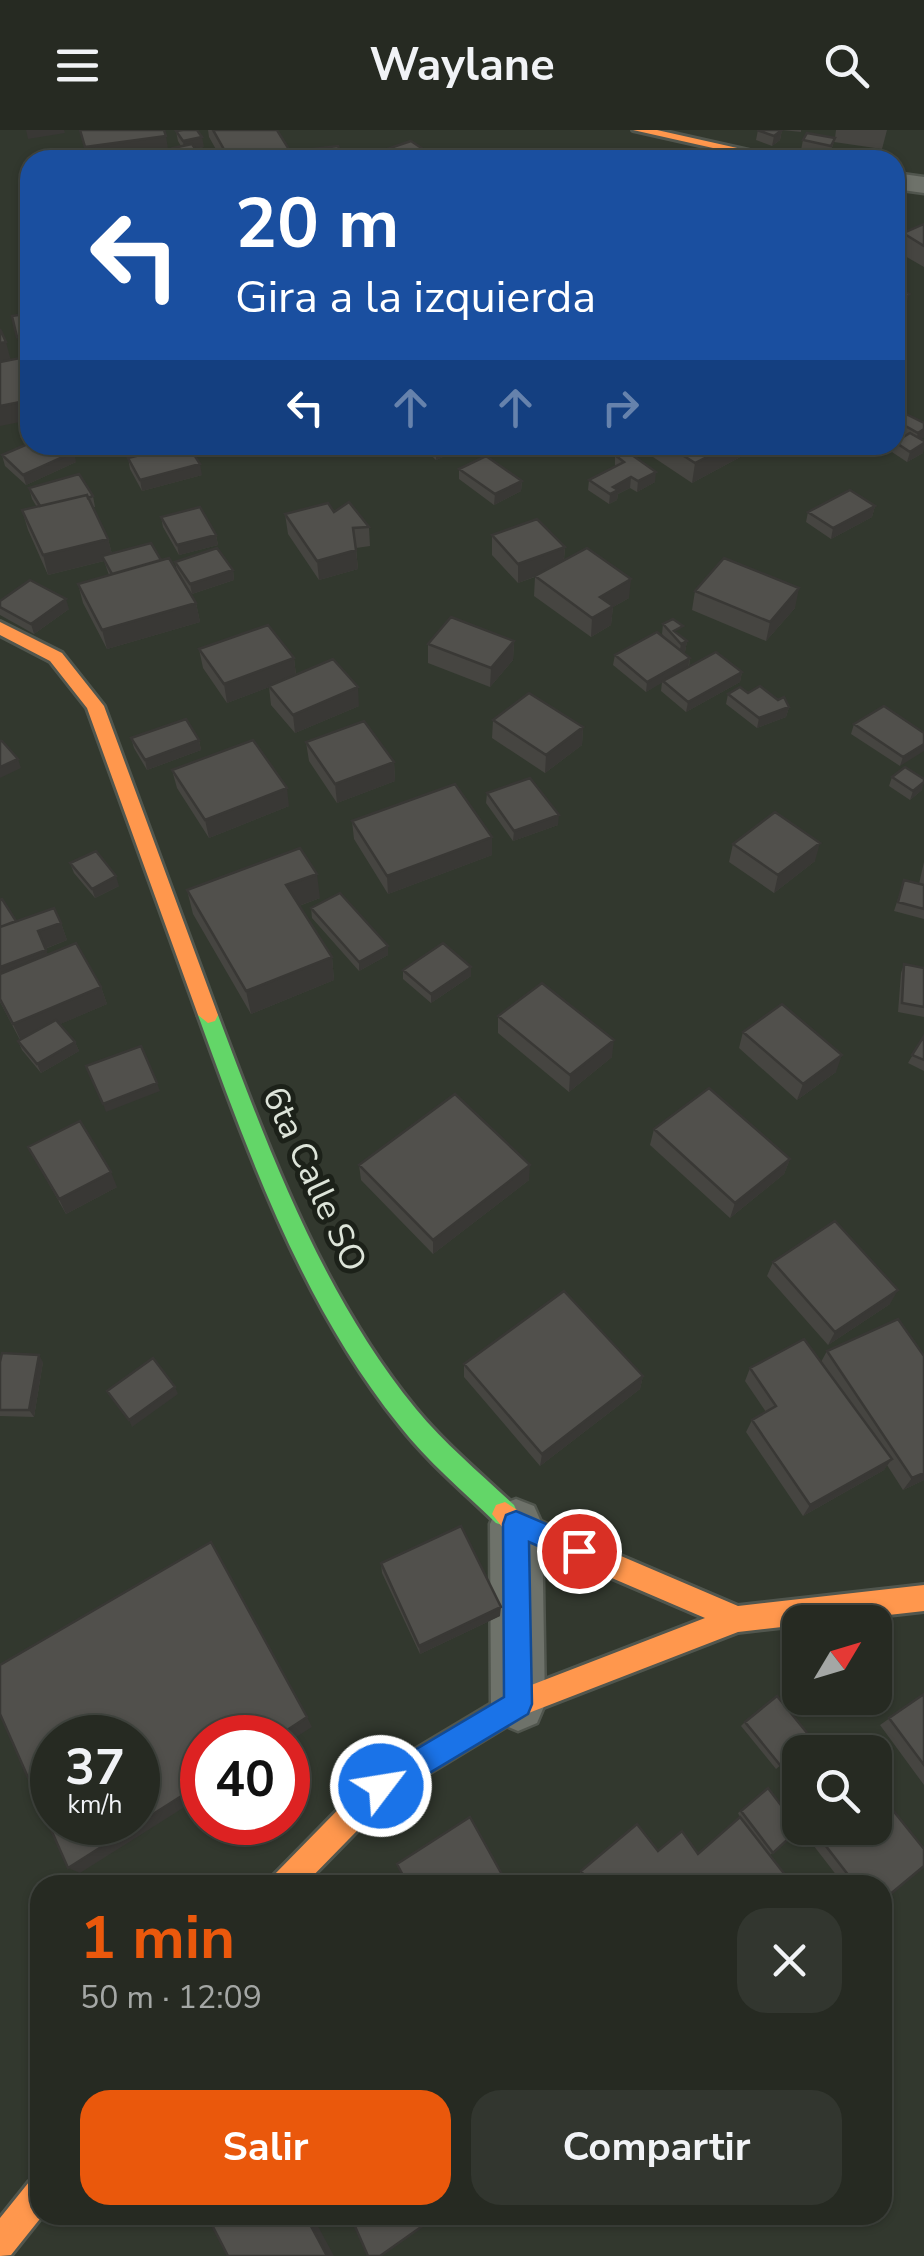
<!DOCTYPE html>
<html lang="es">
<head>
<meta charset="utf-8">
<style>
	body { margin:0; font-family:"Nunito Sans",sans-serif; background:#32362f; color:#f1f3f6; height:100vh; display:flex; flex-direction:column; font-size:38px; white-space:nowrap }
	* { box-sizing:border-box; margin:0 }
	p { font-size:32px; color:#a4a7a5 }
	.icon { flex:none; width:55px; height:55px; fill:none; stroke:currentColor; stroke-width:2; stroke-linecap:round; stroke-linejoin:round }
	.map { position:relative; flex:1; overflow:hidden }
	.panel { position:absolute; left:30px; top:1745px; width:862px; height:350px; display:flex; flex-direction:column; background:#262a22; border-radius:30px; box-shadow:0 2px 8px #0004,0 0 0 2px #424640 }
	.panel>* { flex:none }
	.banner { position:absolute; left:20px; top:20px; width:885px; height:305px; border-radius:30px; box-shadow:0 2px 8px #0004,0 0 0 2px #424640; background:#1a4fa0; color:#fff; overflow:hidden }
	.needle { width:65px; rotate:52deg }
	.controls { position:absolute; left:782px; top:1475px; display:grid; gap:20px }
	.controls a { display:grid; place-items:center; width:110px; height:110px; border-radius:20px; background:#262a22; box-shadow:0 2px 8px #0004,0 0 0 2px #424640; font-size:50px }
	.speed { position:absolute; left:30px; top:1585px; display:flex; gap:20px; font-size:50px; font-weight:700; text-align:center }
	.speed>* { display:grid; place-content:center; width:130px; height:130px; border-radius:50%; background:#262a22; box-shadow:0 2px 8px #0004,0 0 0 2px #424640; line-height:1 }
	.speed small { font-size:25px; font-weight:400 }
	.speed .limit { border:15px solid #d22; background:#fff; color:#111 }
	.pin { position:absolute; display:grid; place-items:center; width:85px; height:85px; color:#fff; margin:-42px; border:5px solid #fff; border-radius:50%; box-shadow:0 2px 10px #0007 }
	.me { position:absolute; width:110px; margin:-55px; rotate:59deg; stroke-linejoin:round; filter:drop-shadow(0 0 8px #0008) }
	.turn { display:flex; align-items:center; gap:35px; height:210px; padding:0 50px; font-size:45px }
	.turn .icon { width:130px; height:130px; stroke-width:2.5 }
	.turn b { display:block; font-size:70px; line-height:85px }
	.lanes { display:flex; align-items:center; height:95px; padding:0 50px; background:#0003; justify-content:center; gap:50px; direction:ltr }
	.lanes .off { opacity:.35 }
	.round { display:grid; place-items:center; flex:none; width:105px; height:105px; border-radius:30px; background:#32362f }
	.headline { display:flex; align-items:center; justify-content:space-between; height:170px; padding:0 50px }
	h1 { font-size:60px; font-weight:700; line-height:75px; color:#ea580c }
	.action { display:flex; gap:20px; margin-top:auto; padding:20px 50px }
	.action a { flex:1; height:115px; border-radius:30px; background:#ea580c; color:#fff; font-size:40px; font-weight:700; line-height:115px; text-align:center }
	.action a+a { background:#32362f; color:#f1f3f6 }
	header { display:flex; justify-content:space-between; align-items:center; height:130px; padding:0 50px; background:#262a22; font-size:45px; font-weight:700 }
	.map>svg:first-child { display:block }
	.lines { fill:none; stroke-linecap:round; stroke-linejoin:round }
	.street-casing { stroke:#51564e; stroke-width:5 }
	.fast-casing { stroke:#51564e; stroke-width:6 }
	.slow-casing { stroke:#51564e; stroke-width:6 }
	.street { fill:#6e726a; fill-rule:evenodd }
	.fast { fill:#63d668; fill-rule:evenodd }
	.slow { fill:#ff974d; fill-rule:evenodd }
	.wall { fill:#464541 }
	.shaded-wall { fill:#393835 }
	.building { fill:#51504c; stroke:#393835; stroke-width:2.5; fill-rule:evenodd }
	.route { fill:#1a73e8; stroke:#114b97; stroke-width:2.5 }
	.labels { text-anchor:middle; stroke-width:10; stroke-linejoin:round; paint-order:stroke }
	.street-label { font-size:35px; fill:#dde4d9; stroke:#1c2119 }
</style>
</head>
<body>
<header><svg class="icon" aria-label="menu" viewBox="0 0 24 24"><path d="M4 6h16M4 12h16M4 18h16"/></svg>Waylane<svg class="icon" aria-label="search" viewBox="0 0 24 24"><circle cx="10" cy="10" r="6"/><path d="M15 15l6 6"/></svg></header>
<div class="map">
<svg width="924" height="2126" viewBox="0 0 924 2126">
	<rect width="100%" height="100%" fill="#32382e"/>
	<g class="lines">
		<defs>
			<path id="street" d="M 895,43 L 924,47 L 924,63 L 895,59 Z
				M 516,1369 L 534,1376 L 542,1394 L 545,1574 L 537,1593 L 518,1601 L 499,1593 L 491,1574 L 490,1394 L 498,1376 Z"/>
			<path id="fast" d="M 208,877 L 218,885 C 270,1023 322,1164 416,1279 C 445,1314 481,1344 514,1375 L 518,1384 L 514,1393 L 505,1396 L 496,1393 C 463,1361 427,1331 399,1295 C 303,1176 250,1028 198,885 Z"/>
			<path id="slow" d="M 633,0 L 657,0 L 791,30 L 766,30 Z
				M 0,492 L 62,523 L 104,576 L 218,885 L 215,891 L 208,893 L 198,885 L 87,578 L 50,531 L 0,505 Z
				M 505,1372 L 525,1385 L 738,1476 L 924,1455 L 924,1481 L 738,1502 L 526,1584 L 391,1666 L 304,1755 L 269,1755 L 274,1745 L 371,1646 L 508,1564 L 705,1488 L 507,1403 L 492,1384 L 496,1375 Z
				M 40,2047 L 40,2085 L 43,2085 L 11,2125 L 0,2126 L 0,2088 L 29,2052 Z"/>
		</defs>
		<!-- street casing -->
		<use href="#street" class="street-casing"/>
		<!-- fast casing -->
		<use href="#fast" class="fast-casing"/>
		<!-- slow casing -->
		<use href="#slow" class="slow-casing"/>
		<!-- street -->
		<use href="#street" class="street"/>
		<!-- fast -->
		<use href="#fast" class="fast"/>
		<!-- slow -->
		<use href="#slow" class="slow"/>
	</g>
	<!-- wall -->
	<path class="wall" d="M 208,0 L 277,0 L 291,30 L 222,30 L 209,7 Z
		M 758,0 L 801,0 L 801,2 L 782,0 L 780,10 L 772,16 L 756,10 Z
		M 836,0 L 887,0 L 882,19 L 834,12 L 829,26 L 801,20 L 803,10 L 835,8 Z
		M 176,1 L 204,17 L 195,19 L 198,23 L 199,30 L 176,30 L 173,18 L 181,16 L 178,11 Z
		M 387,19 L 439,30 L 390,30 L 388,29 Z
		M 924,94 L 924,137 L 898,122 L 903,103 Z
		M 895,290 L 924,293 L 924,307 L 921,309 L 924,311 L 923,323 L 907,332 L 892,322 L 895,312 L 904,307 L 895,302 Z
		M 420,315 L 470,315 L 436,330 Z
		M 655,315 L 746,315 L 744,325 L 692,353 L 653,327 Z
		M 771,315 L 792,315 L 786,321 Z
		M 2,325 L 76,332 L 26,355 L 5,336 Z
		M 615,325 L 655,352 L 637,362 L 630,358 L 618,364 L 617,370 L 609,374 L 588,360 L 589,350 L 615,336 Z
		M 128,328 L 202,345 L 142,361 L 130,339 Z
		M 459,339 L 522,351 L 521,361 L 494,375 L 459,349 Z
		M 29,358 L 93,366 L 95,377 L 93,377 L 108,409 L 112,424 L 161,430 L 177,441 L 175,432 L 233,440 L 234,450 L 192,464 L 181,448 L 196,473 L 200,492 L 107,519 L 83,473 L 78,454 L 109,445 L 104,431 L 48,445 L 28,400 L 22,380 L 37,377 L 32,369 Z
		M 875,376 L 872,387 L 831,409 L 806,392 L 808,382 Z
		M 334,382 L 369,397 L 370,416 L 356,418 L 358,439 L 319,450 L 288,404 L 285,384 Z
		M 161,387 L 216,405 L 218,415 L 179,425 L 163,397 Z
		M 492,405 L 565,417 L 564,430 L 629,468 L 613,477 L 611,495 L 591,507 L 534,466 L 535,447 L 518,453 L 492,425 Z
		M 695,461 L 795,478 L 766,511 L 692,480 Z
		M 0,471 L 69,479 L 34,504 L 0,485 Z
		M 663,494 L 687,511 L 685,522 L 683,523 L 690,528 L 689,537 L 742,542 L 740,552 L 686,582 L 661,561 L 662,552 L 646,562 L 613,535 L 615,525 L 665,508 L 662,504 Z
		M 514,511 L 513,530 L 490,557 L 428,533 L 428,514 Z
		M 199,519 L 294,528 L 296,545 L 359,576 L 295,603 L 271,575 L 269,557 L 227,573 L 203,538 Z
		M 748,563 L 789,577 L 786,587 L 757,598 L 726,574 L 728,564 Z
		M 493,590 L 583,597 L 582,615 L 545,643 L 492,608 Z
		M 854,594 L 924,603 L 900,636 L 851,604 Z
		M 131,608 L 199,610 L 201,620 L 147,640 L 134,618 Z
		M 306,612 L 394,632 L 395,651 L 337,673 L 309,631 Z
		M 172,640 L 289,676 L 209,708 L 177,658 Z
		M 892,647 L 922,660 L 910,670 L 889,656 Z
		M 487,663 L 558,695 L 513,711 L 486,673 Z
		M 352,691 L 492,725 L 388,764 L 354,709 Z
		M 733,714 L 815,731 L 774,763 L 729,732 Z
		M 924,732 L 924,789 L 894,781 L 904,750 L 919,754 Z
		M 70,733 L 119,756 L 95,768 L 74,743 Z
		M 187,760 L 320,768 L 299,776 L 332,827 L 334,850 L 251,884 L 193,784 Z
		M 0,770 L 16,791 L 61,793 L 67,810 L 45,819 L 48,825 L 101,857 L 107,874 L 60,894 L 75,912 L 79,921 L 41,943 L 22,920 L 18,911 L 20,910 L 0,872 Z
		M 311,778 L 388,816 L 388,825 L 359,841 L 312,788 Z
		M 904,834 L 924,838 L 924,887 L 898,882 L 901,843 Z
		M 471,837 L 471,846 L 431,873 L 403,849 L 403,840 Z
		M 498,886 L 612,927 L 569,962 L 498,903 Z
		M 743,902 L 836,942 L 797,970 L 739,918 Z
		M 924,906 L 924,941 L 908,933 Z
		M 654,999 L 790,1029 L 784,1044 L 730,1088 L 650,1015 Z
		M 28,1017 L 117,1057 L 66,1084 Z
		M 359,1035 L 529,1050 L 433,1124 L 361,1050 Z
		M 773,1132 L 890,1174 L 828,1215 L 767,1146 Z
		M 827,1221 L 924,1226 L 924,1350 L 903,1360 L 887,1335 L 884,1340 L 803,1386 L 746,1302 L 752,1290 L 766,1282 L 745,1251 L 750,1238 L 821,1232 Z
		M 0,1232 L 43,1232 L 34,1287 L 0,1286 Z
		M 464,1234 L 643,1246 L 640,1259 L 540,1336 L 464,1247 Z
		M 381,1433 L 500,1486 L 420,1524 L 382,1443 Z
		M 924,1564 L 924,1655 L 880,1595 Z
		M 745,1592 L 812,1609 L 776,1639 L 741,1596 Z
		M 768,1658 L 799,1699 L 770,1725 L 793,1755 L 584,1755 L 578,1746 L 581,1741 L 658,1721 L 698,1723 L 740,1687 L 738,1683 Z
		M 800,1666 L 800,1697 L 786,1678 Z
		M 800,1698 L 875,1698 L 882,1755 L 844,1755 Z"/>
	<!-- shaded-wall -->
	<path class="shaded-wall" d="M 26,0 L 64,0 L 65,3 L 28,9 Z
		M 782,0 L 780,10 L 772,16 L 774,6 Z
		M 166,6 L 169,25 L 132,30 L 87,30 L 85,17 Z
		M 202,7 L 204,17 L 184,21 L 183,11 Z
		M 290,21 L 291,30 L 239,30 Z
		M 198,23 L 199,30 L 179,30 L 179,27 Z
		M 909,164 L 904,183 L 895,188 L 895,172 Z
		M 30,205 L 30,215 L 20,217 L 17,207 Z
		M 6,212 L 11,231 L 0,233 L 0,213 Z
		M 30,270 L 30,290 L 0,296 L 0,276 Z
		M 924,299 L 924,307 L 915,313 L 918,303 Z
		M 924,313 L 923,323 L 907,332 L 910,322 Z
		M 446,315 L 470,315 L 436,330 L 436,319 Z
		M 730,315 L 746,315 L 744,325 L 692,353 L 695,333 Z
		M 74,322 L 76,332 L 26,355 L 23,345 Z
		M 200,334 L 202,345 L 142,361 L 140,350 Z
		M 656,342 L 655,352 L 637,362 L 638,351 Z
		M 631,347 L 630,358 L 618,364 L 617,370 L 609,374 L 610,364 L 613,357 Z
		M 522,351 L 521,361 L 494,375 L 495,364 Z
		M 875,376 L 872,387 L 831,409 L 833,398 Z
		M 216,405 L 218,415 L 179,425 L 177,415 Z
		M 108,409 L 113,428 L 102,426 L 104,431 L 48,445 L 43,425 Z
		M 565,417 L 563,436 L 518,453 L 518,434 Z
		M 356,420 L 358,439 L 319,450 L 317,431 Z
		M 233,440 L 234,450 L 192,464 L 190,454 Z
		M 631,449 L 629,468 L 613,477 L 611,495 L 591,507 L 592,488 L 600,467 Z
		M 799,458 L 795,478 L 766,511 L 770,492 Z
		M 66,469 L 69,479 L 34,504 L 31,494 Z
		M 196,473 L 200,492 L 107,519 L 102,500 Z
		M 514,511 L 513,530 L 490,557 L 491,538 Z
		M 687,511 L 685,522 L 679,525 L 681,514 Z
		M 294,528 L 296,547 L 227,573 L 224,554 Z
		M 690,528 L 688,538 L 646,562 L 647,552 Z
		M 742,542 L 740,552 L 686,582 L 688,572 Z
		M 358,557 L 359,576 L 295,603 L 293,585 Z
		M 789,577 L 786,587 L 757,598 L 759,588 Z
		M 583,597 L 582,615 L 545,643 L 546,625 Z
		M 199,610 L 201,620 L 147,640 L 145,630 Z
		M 924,614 L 924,621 L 900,636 L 903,627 Z
		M 18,629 L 21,638 L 0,648 L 0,637 Z
		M 394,632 L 395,651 L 337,673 L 335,654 Z
		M 924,652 L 922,660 L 910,670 L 913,661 Z
		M 287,658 L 289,676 L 209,708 L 205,690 Z
		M 559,685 L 558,695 L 513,711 L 514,701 Z
		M 492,707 L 492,725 L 388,764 L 387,746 Z
		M 820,713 L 815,731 L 774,763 L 778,745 Z
		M 317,744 L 320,768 L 290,779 L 286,755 Z
		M 116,746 L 119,756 L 95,768 L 92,759 Z
		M 61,793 L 67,810 L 44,819 L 38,801 Z
		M 388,816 L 388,825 L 359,841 L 359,832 Z
		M 46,820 L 53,838 L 0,856 L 0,837 Z
		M 332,827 L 334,850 L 251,884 L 246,861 Z
		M 471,837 L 471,846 L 431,873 L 431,864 Z
		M 101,857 L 107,874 L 21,911 L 13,894 Z
		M 614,910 L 612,927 L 569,962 L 570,945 Z
		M 75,912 L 79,921 L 41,943 L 37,934 Z
		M 842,925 L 836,942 L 797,970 L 803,954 Z
		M 157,953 L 160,961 L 106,982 L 103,974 Z
		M 790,1029 L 784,1044 L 730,1088 L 735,1073 Z
		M 530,1035 L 529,1050 L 433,1124 L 433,1110 Z
		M 111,1042 L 117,1057 L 66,1084 L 59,1069 Z
		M 898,1160 L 890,1174 L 828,1215 L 835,1202 Z
		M 39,1225 L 43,1232 L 34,1287 L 29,1280 Z
		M 643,1246 L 640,1259 L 540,1336 L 542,1324 Z
		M 175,1257 L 178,1264 L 132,1297 L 129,1290 Z
		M 892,1329 L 884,1340 L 803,1386 L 810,1375 Z
		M 924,1343 L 924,1350 L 903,1360 L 912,1348 Z
		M 501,1477 L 500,1486 L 420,1524 L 419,1516 Z
		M 307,1587 L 312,1597 L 288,1612 L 288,1608 L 275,1608 Z
		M 202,1653 L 202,1666 L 80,1743 L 68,1738 Z
		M 305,2085 L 312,2085 L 334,2126 L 327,2126 Z"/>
	<!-- building -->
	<path class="building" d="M 80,0 L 164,0 L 166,6 L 85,17 Z
		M 183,0 L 197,0 L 202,7 L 183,11 L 176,1 Z
		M 213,0 L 277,0 L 290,21 L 230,30 Z
		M 757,0 L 782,0 L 774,6 Z
		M 807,3 L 835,8 L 831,16 L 803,10 Z
		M 411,11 L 439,30 L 404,30 L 387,19 Z
		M 192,14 L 198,23 L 179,27 L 173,18 Z
		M 338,16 L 344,30 L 316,30 L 312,19 Z
		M 739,21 L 780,30 L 732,30 Z
		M 924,94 L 924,116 L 903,103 Z
		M 895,157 L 909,164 L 895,172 Z
		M 30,183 L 30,205 L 17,207 L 12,186 Z
		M 0,199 L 6,212 L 0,213 Z
		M 30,226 L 30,270 L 0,276 L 0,232 Z
		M 906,284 L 924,293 L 924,299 L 918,303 L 895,290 Z
		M 910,303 L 924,311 L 924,313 L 910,322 L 895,312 Z
		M 30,313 L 30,315 L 65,315 L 74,322 L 23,345 L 2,325 Z
		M 180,315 L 188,315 L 200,334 L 140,350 L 128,328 Z
		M 431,315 L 446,315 L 436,319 Z
		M 667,315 L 730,315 L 695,333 Z
		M 625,320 L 656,342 L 638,351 L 631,347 L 613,357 L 618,360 L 610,364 L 589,350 L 624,332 L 615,325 Z
		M 486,326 L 522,351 L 495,364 L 459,339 Z
		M 79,344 L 93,366 L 88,368 L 87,365 L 40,376 L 29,358 Z
		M 850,360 L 875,376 L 833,398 L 808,382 Z
		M 87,365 L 108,409 L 43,425 L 22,380 Z
		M 349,372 L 369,397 L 353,398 L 356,420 L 317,431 L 285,384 L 328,373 L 334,382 Z
		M 200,377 L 216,405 L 177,415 L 161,387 Z
		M 537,389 L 565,417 L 518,434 L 492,405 Z
		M 151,413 L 161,430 L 112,444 L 102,426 Z
		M 217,418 L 233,440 L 190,454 L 175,432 Z
		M 587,418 L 631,449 L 600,467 L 613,476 L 592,488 L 535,446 Z
		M 169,428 L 196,473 L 102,500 L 78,454 Z
		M 724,428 L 799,458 L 770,492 L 695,461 Z
		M 30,450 L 66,469 L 31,494 L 0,477 L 0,471 Z
		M 451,487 L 514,511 L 491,538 L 428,514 Z
		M 673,489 L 683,496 L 674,501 L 687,511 L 681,514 L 663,494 Z
		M 268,495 L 294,528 L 224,554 L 199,519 Z
		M 657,502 L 690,528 L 647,552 L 615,525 Z
		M 716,522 L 742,542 L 688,572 L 663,551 Z
		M 333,529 L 358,557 L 293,585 L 269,556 Z
		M 760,556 L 778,570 L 784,567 L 789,577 L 759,588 L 728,564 L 740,557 L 748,563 Z
		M 529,563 L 583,597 L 546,625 L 493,590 Z
		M 884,576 L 924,603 L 924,614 L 903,627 L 854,594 Z
		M 186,589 L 199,610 L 145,630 L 131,608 Z
		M 364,591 L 394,632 L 335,654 L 306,612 Z
		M 253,610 L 287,658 L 205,690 L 172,640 Z
		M 0,611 L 2,611 L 18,629 L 0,637 Z
		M 905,637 L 924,649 L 924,652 L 913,661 L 892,647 Z
		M 530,648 L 559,685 L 514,701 L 487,663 Z
		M 455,654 L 492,707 L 387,746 L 352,691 Z
		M 775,682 L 820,713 L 778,745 L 733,714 Z
		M 300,718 L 317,744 L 286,755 L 332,827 L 246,861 L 187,760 Z
		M 96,721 L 116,746 L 92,759 L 70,733 Z
		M 904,750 L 924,755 L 924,779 L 898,772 Z
		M 340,763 L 388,816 L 359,832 L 311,778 Z
		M 2,769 L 16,791 L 0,797 L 0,770 Z
		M 54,778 L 61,793 L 38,801 L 46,820 L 0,837 L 0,797 Z
		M 76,813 L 101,857 L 13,894 L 0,869 L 0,844 Z
		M 443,813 L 471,837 L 431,864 L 403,840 Z
		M 904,834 L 924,838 L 924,877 L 902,873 Z
		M 542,853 L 614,910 L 570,945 L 498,886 Z
		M 782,874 L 842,925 L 803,954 L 743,902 Z
		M 56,890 L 75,912 L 37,934 L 18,911 Z
		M 924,906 L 924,930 L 912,925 Z
		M 141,916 L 157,953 L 103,974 L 86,936 Z
		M 709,958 L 790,1029 L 735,1073 L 654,999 Z
		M 455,964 L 530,1035 L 433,1110 L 359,1035 Z
		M 80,991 L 111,1042 L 59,1069 L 28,1017 Z
		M 835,1091 L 898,1160 L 835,1202 L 773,1132 Z
		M 564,1161 L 643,1246 L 542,1324 L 464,1234 Z
		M 898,1189 L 924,1226 L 924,1343 L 912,1348 L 827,1221 Z
		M 804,1209 L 892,1329 L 810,1375 L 752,1290 L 776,1276 L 750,1238 Z
		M 2,1223 L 39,1225 L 29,1280 L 0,1280 L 0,1232 Z
		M 153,1228 L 175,1257 L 129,1290 L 107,1261 Z
		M 461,1396 L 501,1477 L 419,1516 L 381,1433 Z
		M 211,1412 L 307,1587 L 275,1608 L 202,1608 L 202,1653 L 68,1738 L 0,1584 L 0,1535 ZM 52,1608 L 138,1608 L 138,1692 L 52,1692 Z
		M 924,1564 L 924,1635 L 889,1588 Z
		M 777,1566 L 812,1609 L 780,1635 L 745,1592 Z
		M 768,1658 L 799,1699 L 773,1723 L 741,1681 Z
		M 875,1658 L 924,1719 L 924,1736 L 882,1771 L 882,1755 L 856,1755 L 812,1698 L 875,1698 Z
		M 800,1667 L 800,1682 L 793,1673 Z
		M 470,1687 L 505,1750 L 498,1755 L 408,1755 L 397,1734 Z
		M 740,1687 L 793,1755 L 591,1755 L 581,1741 L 637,1694 L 658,1721 L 682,1701 L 698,1724 Z
		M 214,2085 L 305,2085 L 327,2126 L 228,2126 L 209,2089 Z
		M 350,2085 L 438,2085 L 380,2126 L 368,2126 Z"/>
	<!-- route -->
	<path class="route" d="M 516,1381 L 588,1412 L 592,1421 L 588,1430 L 579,1434 L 529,1412 L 532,1574 L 528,1584 L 391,1666 L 381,1670 L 371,1666 L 367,1656 L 371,1646 L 504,1567 L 503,1394 L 506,1385 Z"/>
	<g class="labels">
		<!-- street labels -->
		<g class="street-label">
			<text transform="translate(315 1049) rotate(65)" y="12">6ta Calle SO</text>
		</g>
	</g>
</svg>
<div class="controls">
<a><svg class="needle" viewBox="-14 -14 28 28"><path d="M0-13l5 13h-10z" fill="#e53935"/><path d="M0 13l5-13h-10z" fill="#a4a7a5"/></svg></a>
<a><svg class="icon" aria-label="search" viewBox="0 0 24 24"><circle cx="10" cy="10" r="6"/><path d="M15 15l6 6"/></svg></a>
</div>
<div class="speed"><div>37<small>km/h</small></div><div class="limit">40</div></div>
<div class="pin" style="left:579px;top:1421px;background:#d93025"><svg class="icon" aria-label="arrive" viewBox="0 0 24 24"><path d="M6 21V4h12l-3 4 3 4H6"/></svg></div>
<svg class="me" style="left:381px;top:1656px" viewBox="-20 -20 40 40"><circle r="17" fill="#1a73e8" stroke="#fff" stroke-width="3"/><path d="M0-11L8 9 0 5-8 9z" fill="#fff"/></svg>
<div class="banner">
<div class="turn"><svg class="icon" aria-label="left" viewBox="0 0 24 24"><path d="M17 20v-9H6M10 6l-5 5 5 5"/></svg><div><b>20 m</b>Gira a la izquierda</div></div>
<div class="lanes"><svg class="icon" aria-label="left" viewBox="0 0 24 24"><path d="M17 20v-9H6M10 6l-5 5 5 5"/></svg><svg class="icon off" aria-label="ahead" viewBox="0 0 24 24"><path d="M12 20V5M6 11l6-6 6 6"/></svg><svg class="icon off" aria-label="ahead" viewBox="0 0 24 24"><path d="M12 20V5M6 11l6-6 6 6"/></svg><svg class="icon off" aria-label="right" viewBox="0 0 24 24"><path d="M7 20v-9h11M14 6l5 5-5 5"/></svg></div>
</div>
<section class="panel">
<div class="headline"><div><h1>1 min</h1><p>50 m · 12:09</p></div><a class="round"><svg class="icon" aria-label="close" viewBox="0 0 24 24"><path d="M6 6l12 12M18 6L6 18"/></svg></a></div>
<div class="action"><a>Salir</a><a>Compartir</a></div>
</section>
</div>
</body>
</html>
